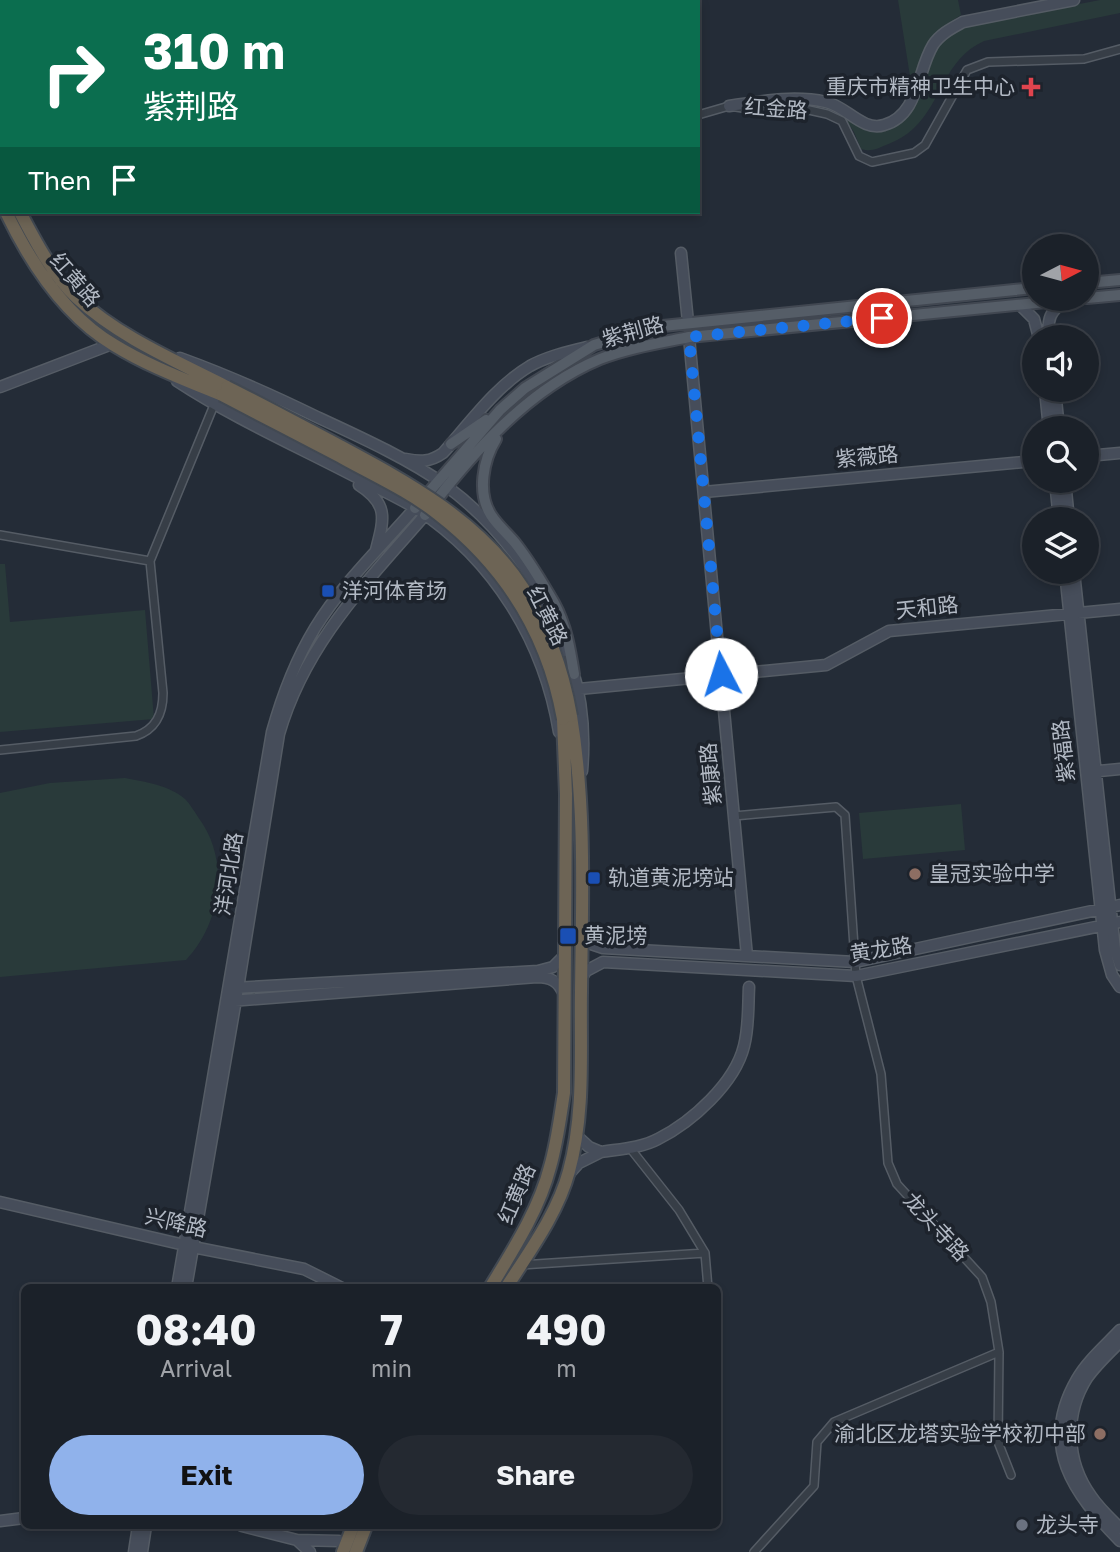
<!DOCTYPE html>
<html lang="en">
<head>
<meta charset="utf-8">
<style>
	body { margin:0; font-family:"Golos Text","Noto Sans SC",sans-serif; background:#242931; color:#f1f3f6; height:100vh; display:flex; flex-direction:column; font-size:26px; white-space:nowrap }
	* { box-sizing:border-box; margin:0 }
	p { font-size:23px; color:#a0a3a8 }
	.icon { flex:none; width:38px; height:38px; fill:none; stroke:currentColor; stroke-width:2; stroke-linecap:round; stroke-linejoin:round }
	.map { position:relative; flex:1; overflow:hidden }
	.side { position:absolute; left:21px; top:1284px; width:700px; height:245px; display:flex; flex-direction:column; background:#1b2129; border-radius:10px; box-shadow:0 4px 10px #0003,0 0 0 2px #393e46 }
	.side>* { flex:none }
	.hud { position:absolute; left:0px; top:0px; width:700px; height:214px; box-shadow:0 4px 10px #0003,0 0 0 2px #393e46; background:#0b6e4f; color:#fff; overflow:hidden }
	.needle { width:46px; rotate:84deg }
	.buttons { position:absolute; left:1022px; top:234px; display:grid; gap:14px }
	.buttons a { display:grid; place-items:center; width:77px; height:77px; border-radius:50%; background:#1b2129; box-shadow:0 4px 10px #0003,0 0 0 2px #393e46; font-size:35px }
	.pin { position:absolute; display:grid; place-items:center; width:60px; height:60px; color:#fff; margin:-30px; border:4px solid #fff; border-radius:50%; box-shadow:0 2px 7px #0007 }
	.me { position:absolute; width:77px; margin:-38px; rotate:355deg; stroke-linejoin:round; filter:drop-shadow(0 0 5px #0008) }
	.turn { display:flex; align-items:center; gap:24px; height:147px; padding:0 28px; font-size:32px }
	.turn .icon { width:91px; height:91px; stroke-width:2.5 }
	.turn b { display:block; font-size:49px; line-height:60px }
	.then { display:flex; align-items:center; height:66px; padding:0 28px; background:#0003; gap:14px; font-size:26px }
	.eta { display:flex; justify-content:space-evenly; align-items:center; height:119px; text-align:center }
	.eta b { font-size:42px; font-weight:700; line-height:49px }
	.action { display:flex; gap:14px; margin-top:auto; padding:14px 28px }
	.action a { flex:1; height:80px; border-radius:42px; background:#90b2eb; color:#111; font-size:28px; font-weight:700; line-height:80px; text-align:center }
	.action a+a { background:#242931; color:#f1f3f6 }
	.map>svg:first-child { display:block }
	.green { fill:#293a3a }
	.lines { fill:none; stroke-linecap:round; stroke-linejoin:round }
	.street-casing { stroke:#555c65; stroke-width:10 }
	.secondary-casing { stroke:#555c65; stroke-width:13 }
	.primary-casing { stroke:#414751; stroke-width:14 }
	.highway-casing { stroke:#424952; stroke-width:16 }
	.street { stroke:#373e47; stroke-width:7 }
	.secondary { stroke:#464d5a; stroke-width:10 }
	.primary { stroke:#555d67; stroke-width:10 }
	.highway { stroke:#6d6455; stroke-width:12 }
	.highway-bridge-casing { stroke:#424952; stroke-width:16; stroke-linecap:butt }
	.highway-bridge { stroke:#6d6455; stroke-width:12 }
	.route { stroke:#1a73e8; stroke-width:12; stroke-dasharray:0 21.6 }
	.health-dot { fill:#e0444e; stroke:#1d232c; stroke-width:2.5 }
	.transit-dot { fill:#1a4fb4; stroke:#1d232c; stroke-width:2.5 }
	.education-dot { fill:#8d6e63; stroke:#1d232c; stroke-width:2.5 }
	.worship-dot { fill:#6b7280; stroke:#1d232c; stroke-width:2.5 }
	.labels { text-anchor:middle; stroke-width:7; stroke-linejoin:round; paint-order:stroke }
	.poi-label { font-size:21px; fill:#b2b9c4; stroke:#1d232c; text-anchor:start }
	.street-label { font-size:21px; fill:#b2b9c4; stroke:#1d232c }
</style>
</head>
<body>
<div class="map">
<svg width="1120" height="1552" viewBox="0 0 1120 1552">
	<rect width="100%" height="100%" fill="#242c37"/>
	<!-- green -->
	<path class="green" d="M 898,0 L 958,0 L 961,15 C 927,35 925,54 912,89 Z
		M 1100,0 L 1120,0 L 1120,13 L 984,41 C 944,59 942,102 914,128 C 906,136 896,141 886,145 C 876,149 872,152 861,149 L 854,132 L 845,118 L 848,115 L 864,130 L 883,130 L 899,123 L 918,94 L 937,47 L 950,34 L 965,26 Z
		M 0,564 L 5,564 L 10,622 L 145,610 L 154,719 L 0,732 Z
		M 125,778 C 145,782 169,785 185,799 C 190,804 194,811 198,817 C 230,859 222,922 186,960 L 0,977 L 0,793 L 50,783 Z
		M 961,804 L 965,850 L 863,859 L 859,813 Z"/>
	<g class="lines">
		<defs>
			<path id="street" d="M 698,115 L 729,106 L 770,112 L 809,110 L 827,114 L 842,121 L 859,156 L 872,162 L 914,153 L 925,145 L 967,70 L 988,62 L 1084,59 L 1120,49
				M 0,535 L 150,561
				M 0,750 L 136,736 C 156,729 163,714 163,693 L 150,561 L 214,405
				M 734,816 L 836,807 L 845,815 L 856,976 L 881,1074 L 888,1163 L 897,1184 L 982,1277 L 991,1302 L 999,1352 L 998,1442 L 1011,1475
				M 630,1148 L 679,1210 L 705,1253 L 708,1288
				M 521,1265 L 705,1253
				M 754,1552 L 814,1486 L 817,1442 L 834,1422 L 999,1352"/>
			<path id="secondary" d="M 394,2 L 400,0
				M 729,106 C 762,101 794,95 826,102 C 846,106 863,132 884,125 C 919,115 917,71 933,45 C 940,34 952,28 963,22 L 1074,0
				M 681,253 L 688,322
				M 1020,305 L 1034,319 L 1039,338
				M 689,337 L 747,956
				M 1049,338 C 1047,319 1050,311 1065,301
				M 180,358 C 227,375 272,395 317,417 C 358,436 409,459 445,485 C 501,526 544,585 566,651
				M 177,381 C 235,419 299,447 360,479 C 379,489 399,498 417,509 C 494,560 544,641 559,732
				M 0,387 L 112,344
				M 1045,390 L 1049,429
				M 1055,390 L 1059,429
				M 1087,456 L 1120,453
				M 406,459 C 421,462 430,462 443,453 C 469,424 496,386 530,366 C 548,356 568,352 587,347
				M 1055,481 L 1059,520
				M 1065,481 L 1069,520
				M 359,485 C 389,504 384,519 376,550
				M 704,492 L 1034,461
				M 1065,572 L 1105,950 L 1112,975 L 1120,987
				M 1074,572 L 1115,949 L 1120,965
				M 572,668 C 583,702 585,736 582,771
				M 579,689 L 826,665 L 889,631 L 1120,609
				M 1089,772 L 1120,769
				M 582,935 L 591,944 L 603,948 L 855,962 L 1120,905
				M 581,979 L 586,971 L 603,962 L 856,976 L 1120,922
				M 234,988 L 538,971 L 553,967 L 564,956
				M 231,1001 L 537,977 C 550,977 559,981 564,995
				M 601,1152 C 620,1149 641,1148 658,1139 C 692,1122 735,1083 744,1046 C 749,1027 748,1006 749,987
				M 569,1174 L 579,1163 L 601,1152 L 589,1147 L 577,1136
				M 0,1202 L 193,1247 L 304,1269 L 342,1288
				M 177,1288 L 272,732 C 282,696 295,661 315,628 C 342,584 381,547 415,508
				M 186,1288 L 238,988 L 279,734 C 305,644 365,584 425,515
				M 1120,1330 C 1106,1345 1088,1360 1077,1379 C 1038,1446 1074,1494 1120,1541
				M 1120,1342 C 1109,1353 1096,1365 1087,1378 C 1064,1414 1066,1462 1091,1496 C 1099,1508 1110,1518 1120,1528
				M 0,1521 L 24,1518
				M 242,1526 L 297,1540
				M 134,1552 L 138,1526
				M 142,1552 L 146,1526
				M 310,1552 L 297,1540 L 339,1541"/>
			<path id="primary" d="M 1087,283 L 1120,280
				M 1087,298 L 1120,295
				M 496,439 C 483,460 477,493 491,515 C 498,526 508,534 516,544 C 530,562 542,582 554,603 C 566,625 570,649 574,674
				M 451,444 L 486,420
				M 415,508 L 500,410 L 525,388 L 594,345 L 653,327 L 1034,288
				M 425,515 C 471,454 528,389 600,359 C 628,348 660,343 689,337 L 1077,299"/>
			<path id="highway" d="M 0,169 L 2,173
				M 0,199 L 2,202
				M 6,212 C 30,262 65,316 114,345 C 148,366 186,380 222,395
				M 20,212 C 35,241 53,275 77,298 C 119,337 176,361 227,387
				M 490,1288 C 513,1250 539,1210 550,1167 C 557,1143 560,1118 564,1093 L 566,794 L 563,719
				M 506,1288 C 529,1252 558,1213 569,1171 C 585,1113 580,1051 581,992 C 582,900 586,807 571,716
				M 343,1552 L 353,1526
				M 356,1552 L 366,1526"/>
		</defs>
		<!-- street casing -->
		<use href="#street" class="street-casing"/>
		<!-- secondary casing -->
		<use href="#secondary" class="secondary-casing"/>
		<!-- primary casing -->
		<use href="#primary" class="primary-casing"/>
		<!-- highway casing -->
		<use href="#highway" class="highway-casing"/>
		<!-- street -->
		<use href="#street" class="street"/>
		<!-- secondary -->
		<use href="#secondary" class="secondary"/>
		<!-- primary -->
		<use href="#primary" class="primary"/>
		<!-- highway -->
		<use href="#highway" class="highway"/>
		<defs>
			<path id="highway-bridge" d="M 227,387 C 265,406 302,426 340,446 C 407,482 480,521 523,588 C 548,627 563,671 571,716
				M 222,395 C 262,416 301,436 341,457 C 373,475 409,491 438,514 C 505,566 548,635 563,719"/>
		</defs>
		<!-- highway-bridge casing -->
		<use href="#highway-bridge" class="highway-bridge-casing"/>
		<!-- highway-bridge -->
		<use href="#highway-bridge" class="highway-bridge"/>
	</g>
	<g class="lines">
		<!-- route -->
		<path class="route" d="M 721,674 L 689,337 L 882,318"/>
	</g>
	<!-- markers -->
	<path class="health-dot" d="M1027.5 76.5h7v7h7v7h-7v7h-7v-7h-7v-7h7z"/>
	<g class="transit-dot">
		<rect x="321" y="584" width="14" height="14" rx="3.5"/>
		<rect x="587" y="871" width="14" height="14" rx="3.5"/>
		<rect x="559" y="927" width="18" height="18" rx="3.5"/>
	</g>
	<g class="education-dot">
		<circle cx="915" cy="874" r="7"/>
		<circle cx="1100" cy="1434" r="7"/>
	</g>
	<circle class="worship-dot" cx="1022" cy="1525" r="7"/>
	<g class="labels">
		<!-- poi labels -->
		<g class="poi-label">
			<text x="1015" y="94" text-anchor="end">重庆市精神卫生中心</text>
			<text x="342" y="598">洋河体育场</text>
			<text x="929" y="881">皇冠实验中学</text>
			<text x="608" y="885">轨道黄泥塝站</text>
			<text x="584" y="943">黄泥塝</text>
			<text x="1086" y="1441" text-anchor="end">渝北区龙塔实验学校初中部</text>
			<text x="1036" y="1532">龙头寺</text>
		</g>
		<!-- street labels -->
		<g class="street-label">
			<text transform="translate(776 109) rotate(4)" y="7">红金路</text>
			<text transform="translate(75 280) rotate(49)" y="7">红黄路</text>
			<text transform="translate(633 332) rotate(-15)" y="7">紫荆路</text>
			<text transform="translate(867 457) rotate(-5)" y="7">紫薇路</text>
			<text transform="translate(927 608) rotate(-6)" y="7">天和路</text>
			<text transform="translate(547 616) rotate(63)" y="7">红黄路</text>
			<text transform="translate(1064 751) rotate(-96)" y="7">紫福路</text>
			<text transform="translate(711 774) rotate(-95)" y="7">紫康路</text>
			<text transform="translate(229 874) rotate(-81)" y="7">洋河北路</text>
			<text transform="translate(881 950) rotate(-9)" y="7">黄龙路</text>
			<text transform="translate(517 1194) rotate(-67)" y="7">红黄路</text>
			<text transform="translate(176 1223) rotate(13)" y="7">兴降路</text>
			<text transform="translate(936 1227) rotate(47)" y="7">龙头寺路</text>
		</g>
	</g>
</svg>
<div class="buttons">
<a><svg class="needle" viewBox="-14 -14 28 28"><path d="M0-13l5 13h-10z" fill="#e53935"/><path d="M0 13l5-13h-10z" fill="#a0a3a8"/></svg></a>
<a><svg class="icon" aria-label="sound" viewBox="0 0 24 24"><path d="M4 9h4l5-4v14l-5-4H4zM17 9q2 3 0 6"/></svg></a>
<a><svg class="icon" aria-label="search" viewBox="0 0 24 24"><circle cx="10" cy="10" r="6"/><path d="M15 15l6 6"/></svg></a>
<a><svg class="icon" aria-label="layers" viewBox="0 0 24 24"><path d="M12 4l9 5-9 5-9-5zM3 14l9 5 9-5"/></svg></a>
</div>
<div class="pin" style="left:882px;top:318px;background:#d93025"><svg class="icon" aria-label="arrive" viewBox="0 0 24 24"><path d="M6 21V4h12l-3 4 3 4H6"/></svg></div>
<svg class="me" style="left:721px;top:674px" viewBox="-20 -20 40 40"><circle r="19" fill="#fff"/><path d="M0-13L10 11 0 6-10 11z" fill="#1a73e8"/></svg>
<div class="hud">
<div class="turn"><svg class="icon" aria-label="right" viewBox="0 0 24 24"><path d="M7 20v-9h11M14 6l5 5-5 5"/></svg><div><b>310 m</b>紫荆路</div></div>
<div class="then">Then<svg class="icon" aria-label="arrive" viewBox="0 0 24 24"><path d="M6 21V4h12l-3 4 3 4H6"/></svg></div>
</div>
<section class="side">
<div class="eta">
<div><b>08:40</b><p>Arrival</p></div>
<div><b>7</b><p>min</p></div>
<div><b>490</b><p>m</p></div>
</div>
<div class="action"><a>Exit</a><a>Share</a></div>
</section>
</div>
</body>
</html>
